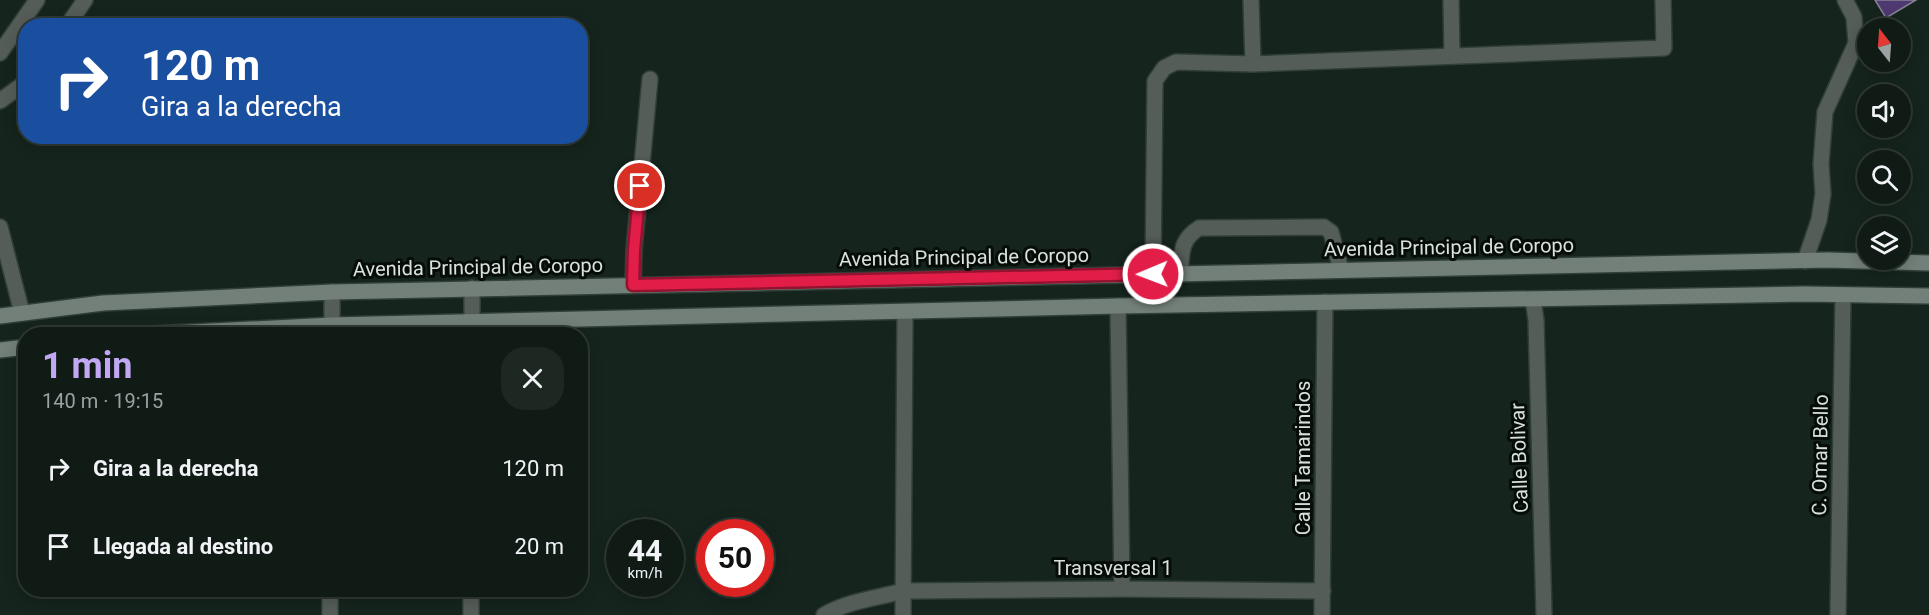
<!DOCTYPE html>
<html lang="es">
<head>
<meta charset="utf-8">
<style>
	body { margin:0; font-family:Roboto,sans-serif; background:#1e2823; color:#f1f3f6; height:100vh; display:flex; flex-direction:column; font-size:22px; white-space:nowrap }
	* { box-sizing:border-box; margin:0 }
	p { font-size:20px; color:#9ca1a1 }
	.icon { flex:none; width:33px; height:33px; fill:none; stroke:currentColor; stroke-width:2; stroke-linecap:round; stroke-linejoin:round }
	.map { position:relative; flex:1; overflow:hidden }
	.sheet { position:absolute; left:18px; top:327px; width:570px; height:270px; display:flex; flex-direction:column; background:#101b16; border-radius:24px; box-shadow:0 3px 15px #0003,0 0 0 2px #303935 }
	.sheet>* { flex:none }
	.top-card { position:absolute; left:18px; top:18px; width:570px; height:126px; border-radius:24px; box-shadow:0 3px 15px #0003,0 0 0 2px #303935; background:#1a4fa0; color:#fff; overflow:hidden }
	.needle { width:39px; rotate:343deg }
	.tools { position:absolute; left:1857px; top:18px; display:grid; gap:12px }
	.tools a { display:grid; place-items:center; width:54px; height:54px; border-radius:50%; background:#101b16; box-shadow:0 3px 15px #0003,0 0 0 2px #303935; font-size:30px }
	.speed { position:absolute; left:606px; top:519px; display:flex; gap:12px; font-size:30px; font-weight:700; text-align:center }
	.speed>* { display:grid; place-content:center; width:78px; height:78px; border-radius:50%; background:#101b16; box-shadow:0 3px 15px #0003,0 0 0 2px #303935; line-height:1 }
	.speed small { font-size:15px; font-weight:400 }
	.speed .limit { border:9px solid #d22; background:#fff; color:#111 }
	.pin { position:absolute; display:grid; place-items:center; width:51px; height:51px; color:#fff; margin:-26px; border:3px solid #fff; border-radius:50%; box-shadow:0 2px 6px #0007 }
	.me { position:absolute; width:66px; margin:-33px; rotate:269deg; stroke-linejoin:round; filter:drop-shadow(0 0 4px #0008) }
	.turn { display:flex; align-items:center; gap:21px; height:126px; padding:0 24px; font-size:27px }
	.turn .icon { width:78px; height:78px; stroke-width:2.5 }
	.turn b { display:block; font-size:42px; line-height:51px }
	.round { display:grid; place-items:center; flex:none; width:63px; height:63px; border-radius:24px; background:#1e2823 }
	.summary { display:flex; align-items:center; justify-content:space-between; height:102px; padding:0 24px }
	h1 { font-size:36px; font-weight:700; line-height:45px; color:#c2a8f3 }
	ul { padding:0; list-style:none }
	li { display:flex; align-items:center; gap:18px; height:78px; padding:0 24px }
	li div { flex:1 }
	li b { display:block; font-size:22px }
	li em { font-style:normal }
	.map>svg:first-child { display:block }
	.building { fill:#4e3970; stroke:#888394; stroke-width:1.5 }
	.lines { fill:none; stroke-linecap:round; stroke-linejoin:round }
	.lane-casing { stroke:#303f38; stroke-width:18 }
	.street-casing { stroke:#303f38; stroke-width:18 }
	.secondary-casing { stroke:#303f38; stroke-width:18 }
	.lane { stroke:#555d59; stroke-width:15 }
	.street { stroke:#555d59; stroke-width:15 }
	.secondary { stroke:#738079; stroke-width:15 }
	.route-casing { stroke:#92132f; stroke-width:15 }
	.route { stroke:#e11d48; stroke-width:10 }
	.labels { text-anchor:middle; stroke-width:6; stroke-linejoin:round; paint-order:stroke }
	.street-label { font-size:20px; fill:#d8e2dc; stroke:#060c08 }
</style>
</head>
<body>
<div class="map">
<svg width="1929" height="615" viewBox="0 0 1929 615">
	<rect width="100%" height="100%" fill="#15241d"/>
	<!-- building -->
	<path class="building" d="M 1875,0 L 1916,0 L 1886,18 Z"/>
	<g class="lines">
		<defs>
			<path id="lane" d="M 1805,261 L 1819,220 L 1823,194 L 1821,164 L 1825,112 L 1856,43 L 1854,17 L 1845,0
				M 1180,274 C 1182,253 1180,240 1199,228 L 1324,227 L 1331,232 L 1341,270
				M 633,285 L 634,250 L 650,79
				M 332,334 L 332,292
				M 330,615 L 330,590
				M 824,615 C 848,601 877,598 903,591"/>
			<path id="street" d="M 1251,0 L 1253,64
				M 1451,0 L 1452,56
				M 67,26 L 85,0
				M 0,53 L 37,0
				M 0,101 L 26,82
				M 0,227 L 22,313
				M 1153,274 L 1155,81 L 1164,68 L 1176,62 L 1253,64 L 1664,48 L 1663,0
				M 1533,299 L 1536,320 L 1544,615
				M 1118,306 L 1122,589
				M 472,334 L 472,288
				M 903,591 L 1122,589 L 1323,591
				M 471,615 L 471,590
				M 903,615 L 905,312
				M 1322,615 L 1325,302
				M 1838,615 L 1843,295"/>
			<path id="secondary" d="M 0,316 L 103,303 L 332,292 L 1828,260 L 1929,263
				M 152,334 L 332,325 L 1118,306 L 1805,294 L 1929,296
				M 0,350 L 26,347"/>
		</defs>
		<!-- lane casing -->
		<use href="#lane" class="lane-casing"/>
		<!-- street casing -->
		<use href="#street" class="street-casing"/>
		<!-- secondary casing -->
		<use href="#secondary" class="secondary-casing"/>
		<!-- lane -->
		<use href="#lane" class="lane"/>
		<!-- street -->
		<use href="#street" class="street"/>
		<!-- secondary -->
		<use href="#secondary" class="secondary"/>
	</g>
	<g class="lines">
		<defs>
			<path id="route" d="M 640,186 L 634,250 L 633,285 L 1153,274"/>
		</defs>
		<!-- route casing -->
		<use href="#route" class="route-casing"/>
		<!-- route -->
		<use href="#route" class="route"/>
	</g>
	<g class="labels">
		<!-- street labels -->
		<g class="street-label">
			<text transform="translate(1449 247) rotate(-1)" y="7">Avenida Principal de Coropo</text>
			<text transform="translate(964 257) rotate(-1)" y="7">Avenida Principal de Coropo</text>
			<text transform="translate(478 267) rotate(-1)" y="7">Avenida Principal de Coropo</text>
			<text transform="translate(1820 455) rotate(-89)" y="7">C. Omar Bello</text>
			<text transform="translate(1303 458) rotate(-90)" y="7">Calle Tamarindos</text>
			<text transform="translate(1519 458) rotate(-92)" y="7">Calle Bolivar</text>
			<text x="1113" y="575">Transversal 1</text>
		</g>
	</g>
</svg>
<div class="tools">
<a><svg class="needle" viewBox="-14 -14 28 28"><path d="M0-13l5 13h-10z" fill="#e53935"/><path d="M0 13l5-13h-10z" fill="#9ca1a1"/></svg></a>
<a><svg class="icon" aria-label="sound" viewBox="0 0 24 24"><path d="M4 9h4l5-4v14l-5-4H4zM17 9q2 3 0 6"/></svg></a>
<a><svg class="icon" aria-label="search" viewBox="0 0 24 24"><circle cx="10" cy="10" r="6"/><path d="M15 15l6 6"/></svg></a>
<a><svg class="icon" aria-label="layers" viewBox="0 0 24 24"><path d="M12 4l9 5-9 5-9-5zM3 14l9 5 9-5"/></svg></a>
</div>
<div class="speed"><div>44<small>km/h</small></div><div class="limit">50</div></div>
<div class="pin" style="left:640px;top:186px;background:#d93025"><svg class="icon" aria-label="arrive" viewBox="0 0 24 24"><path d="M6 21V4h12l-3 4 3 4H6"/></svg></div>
<svg class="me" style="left:1153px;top:274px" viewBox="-20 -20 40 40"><circle r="17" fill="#e11d48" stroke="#fff" stroke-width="3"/><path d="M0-11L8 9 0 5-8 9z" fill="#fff"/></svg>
<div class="top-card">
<div class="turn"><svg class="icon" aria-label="right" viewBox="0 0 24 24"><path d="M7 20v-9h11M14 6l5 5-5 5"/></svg><div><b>120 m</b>Gira a la derecha</div></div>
</div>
<section class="sheet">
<div class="summary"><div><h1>1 min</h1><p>140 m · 19:15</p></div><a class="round"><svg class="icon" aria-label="close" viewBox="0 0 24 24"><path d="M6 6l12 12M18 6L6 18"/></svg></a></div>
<ul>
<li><svg class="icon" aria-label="right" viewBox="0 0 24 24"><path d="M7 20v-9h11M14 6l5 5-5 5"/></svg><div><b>Gira a la derecha</b></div><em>120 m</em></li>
<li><svg class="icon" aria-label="arrive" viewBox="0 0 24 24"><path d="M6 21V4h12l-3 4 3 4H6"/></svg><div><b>Llegada al destino</b></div><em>20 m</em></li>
</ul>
</section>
</div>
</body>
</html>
